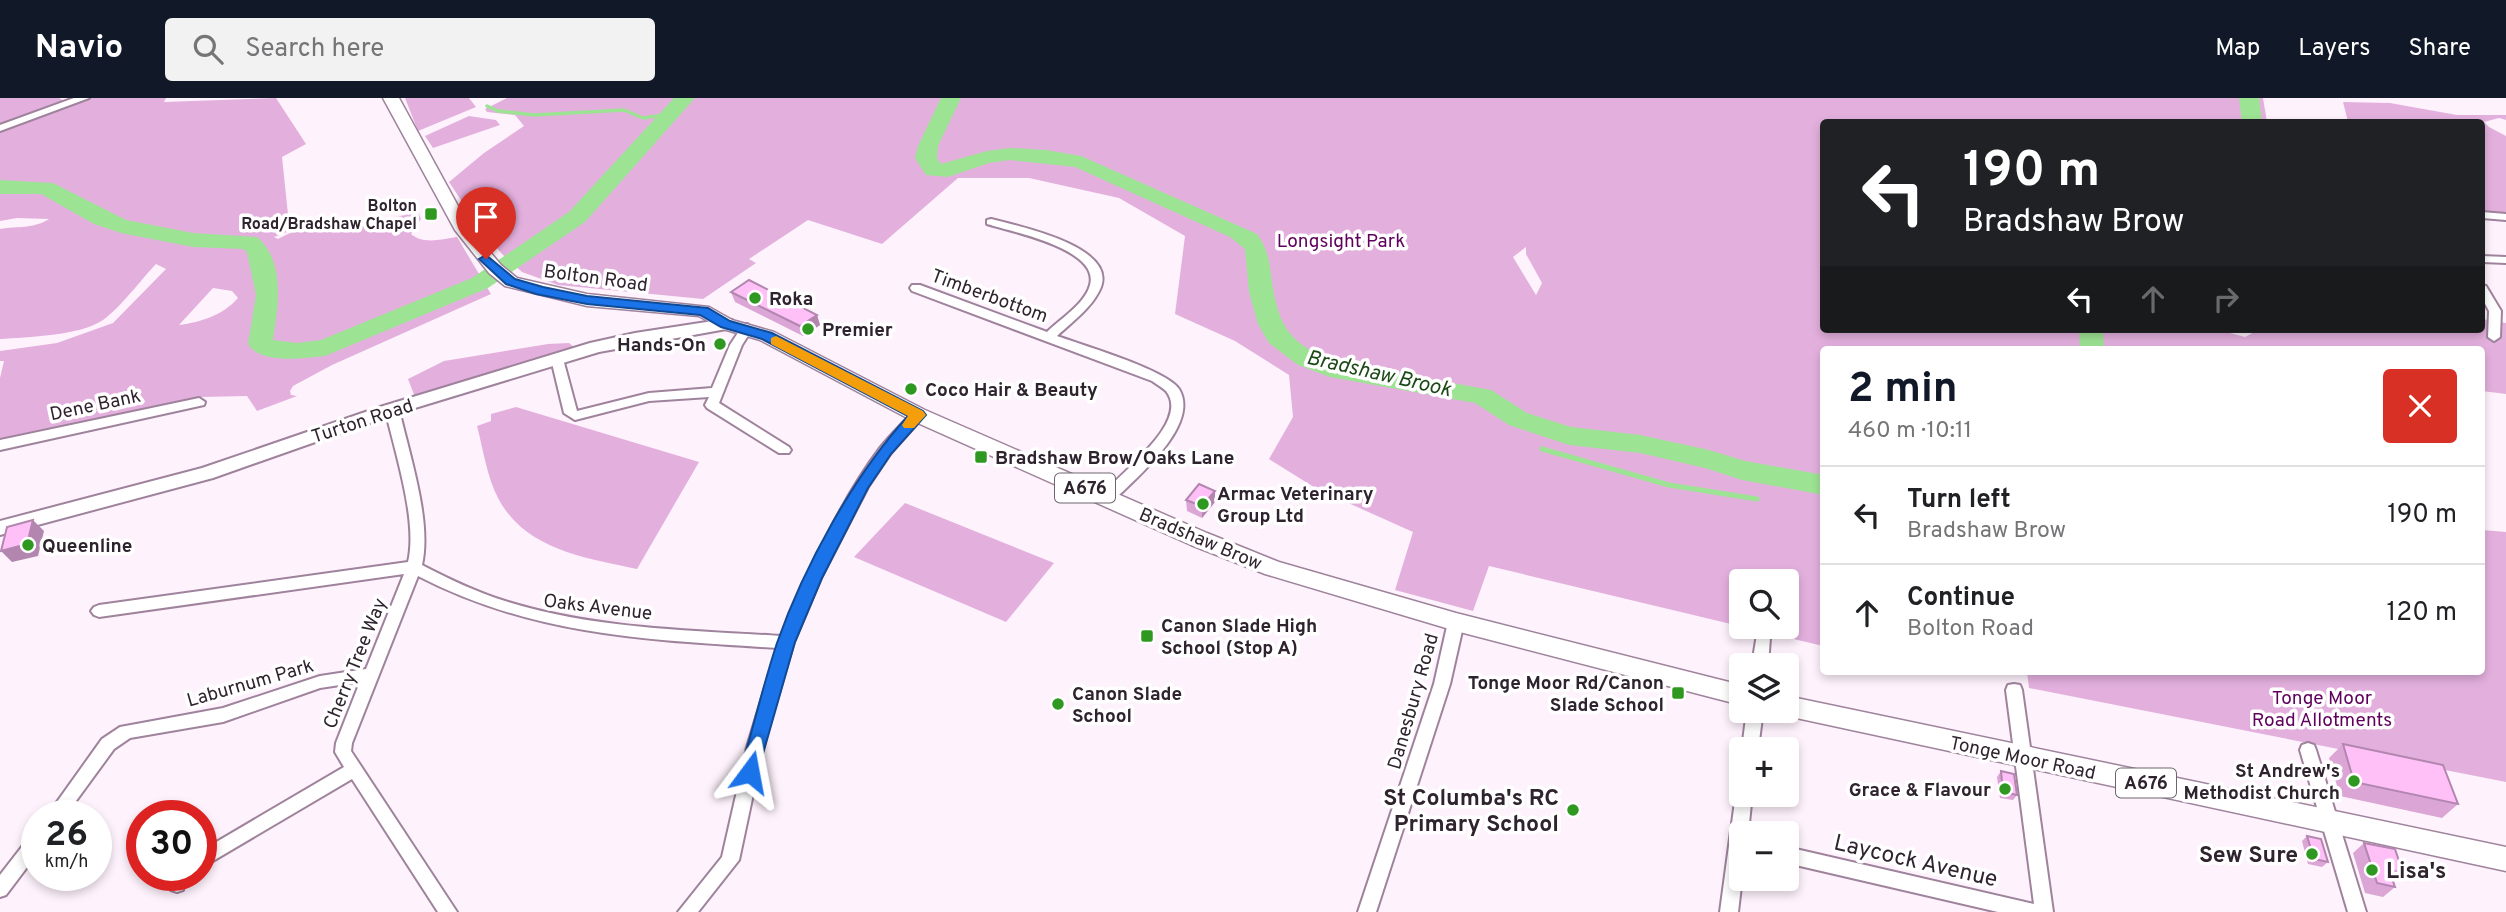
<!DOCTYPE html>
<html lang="en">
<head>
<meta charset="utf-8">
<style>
	body { margin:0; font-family:Overpass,sans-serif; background:#f2f2f2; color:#202124; height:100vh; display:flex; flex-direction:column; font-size:26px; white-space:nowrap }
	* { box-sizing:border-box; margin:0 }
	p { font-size:23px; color:#757577 }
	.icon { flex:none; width:38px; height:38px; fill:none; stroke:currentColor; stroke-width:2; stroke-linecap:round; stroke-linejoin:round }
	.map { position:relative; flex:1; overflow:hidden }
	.side { position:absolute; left:1820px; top:248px; width:665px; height:329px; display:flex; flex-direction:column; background:#fff; border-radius:7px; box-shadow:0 4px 10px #0003 }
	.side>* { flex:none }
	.hud { position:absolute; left:1820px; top:21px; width:665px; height:214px; border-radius:7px; box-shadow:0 4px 10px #0003; background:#202124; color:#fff; overflow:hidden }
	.controls { position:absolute; left:1729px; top:471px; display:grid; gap:14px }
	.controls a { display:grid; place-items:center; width:70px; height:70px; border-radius:7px; background:#fff; box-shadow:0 4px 10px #0003; font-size:35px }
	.speed { position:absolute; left:21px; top:702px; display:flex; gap:14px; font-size:35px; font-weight:700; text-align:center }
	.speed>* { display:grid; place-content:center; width:91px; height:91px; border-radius:50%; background:#fff; box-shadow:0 4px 10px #0003; line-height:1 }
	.speed small { font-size:18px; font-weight:400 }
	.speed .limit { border:10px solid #d22; background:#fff; color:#111 }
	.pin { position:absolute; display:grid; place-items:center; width:60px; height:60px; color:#fff; margin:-72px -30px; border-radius:50% 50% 50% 0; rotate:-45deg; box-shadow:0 0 7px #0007 }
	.pin .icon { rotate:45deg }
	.me { position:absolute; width:77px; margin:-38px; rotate:13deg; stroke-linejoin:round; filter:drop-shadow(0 0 5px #0008) }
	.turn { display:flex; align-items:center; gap:24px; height:147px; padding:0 28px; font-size:32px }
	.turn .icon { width:91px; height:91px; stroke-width:2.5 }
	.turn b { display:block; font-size:49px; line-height:60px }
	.lanes { display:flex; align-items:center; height:66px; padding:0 28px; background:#0003; justify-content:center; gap:35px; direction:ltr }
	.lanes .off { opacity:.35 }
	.round { display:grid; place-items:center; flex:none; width:74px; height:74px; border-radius:7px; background:#f2f2f2 }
	.summary { display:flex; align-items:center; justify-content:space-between; height:119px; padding:0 28px }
	h1 { font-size:42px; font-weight:700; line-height:52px; color:#111827 }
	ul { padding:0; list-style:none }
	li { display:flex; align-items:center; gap:21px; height:98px; padding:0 28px; border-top:2px solid #e0e0e0 }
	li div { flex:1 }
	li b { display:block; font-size:26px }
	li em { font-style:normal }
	header { display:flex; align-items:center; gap:42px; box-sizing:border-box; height:98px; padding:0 35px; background:#111827; color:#fff }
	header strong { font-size:33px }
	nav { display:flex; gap:38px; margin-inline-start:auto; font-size:24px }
	.search { width:490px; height:63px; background:#f2f2f2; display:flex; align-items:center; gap:18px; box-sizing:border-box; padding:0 24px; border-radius:7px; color:#757577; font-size:26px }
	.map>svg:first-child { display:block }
	.green { fill:#e3b0de; fill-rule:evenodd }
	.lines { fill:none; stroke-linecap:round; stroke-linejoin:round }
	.stream-far1 { stroke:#9de394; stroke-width:3.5 }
	.stream { stroke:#9de394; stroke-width:5 }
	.river { fill:#9de394; fill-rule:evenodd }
	.minor-casing { stroke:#9f839c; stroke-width:4 }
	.secondary-casing { stroke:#9f839c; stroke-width:4 }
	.primary-casing { stroke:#9f839c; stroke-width:3 }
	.minor { fill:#fff; fill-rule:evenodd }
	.secondary { fill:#fff; fill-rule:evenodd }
	.primary { fill:#fff; fill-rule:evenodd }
	.wall { fill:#dba5d5 }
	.shaded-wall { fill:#b286ae }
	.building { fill:#ffc0f8; stroke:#b286ae; stroke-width:2 }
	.route { fill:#1a73e8; stroke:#114b97; stroke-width:2 }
	.slow { fill:#f59e0b }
	.poi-dot { fill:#2e9821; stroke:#fff; stroke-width:2.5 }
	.labels { text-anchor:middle; stroke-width:7; stroke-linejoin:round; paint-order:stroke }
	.far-poi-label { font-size:16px; font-weight:bold; fill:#2f242e; stroke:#fff; text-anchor:end }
	.shield { fill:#fff; stroke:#6d666d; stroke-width:2 }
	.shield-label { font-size:18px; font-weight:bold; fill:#2f242e }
	.park-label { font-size:19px; fill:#60005d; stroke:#fff }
	.street-label { font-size:19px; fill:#2f242e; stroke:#fff }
	.poi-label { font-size:19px; font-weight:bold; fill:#2f242e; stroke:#fff; text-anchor:start }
	.water-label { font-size:21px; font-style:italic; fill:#1c4a17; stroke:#fff }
	.near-poi-label { font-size:23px; font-weight:bold; fill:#2f242e; stroke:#fff; text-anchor:end }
	.near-street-label { font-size:23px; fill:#2f242e; stroke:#fff }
</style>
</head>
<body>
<header>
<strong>Navio</strong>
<div class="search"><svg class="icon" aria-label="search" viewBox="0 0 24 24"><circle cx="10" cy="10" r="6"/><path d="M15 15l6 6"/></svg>Search here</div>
<nav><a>Map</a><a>Layers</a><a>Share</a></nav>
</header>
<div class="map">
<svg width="2506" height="814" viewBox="0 0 2506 814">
	<rect width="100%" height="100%" fill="#fef2fc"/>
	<!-- green -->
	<path class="green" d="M 0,0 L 59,0 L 72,7 L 86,0 L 166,0 L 164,4 L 276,0 L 306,46 L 282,59 L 289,126 L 308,126 L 274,139 L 278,141 C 319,117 371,127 418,114 L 421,121 L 411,136 C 424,147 441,141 457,139 L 491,196 L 332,267 L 293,288 L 290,293 L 291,297 L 297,298 L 257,313 L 247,298 L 201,299 L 0,342 L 0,280 L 4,263 L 0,263 L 0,253 L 57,245 L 113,225 L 166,171 L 156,166 C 140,183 121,209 103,222 C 80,238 27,239 0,241 L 0,131 C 18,128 33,131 49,121 L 17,120 L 0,123 ZM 213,190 L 232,193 L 238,200 C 223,217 202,224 179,227 Z
		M 405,0 L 469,0 L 476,9 L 418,33 Z
		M 507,0 L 2263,0 L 2267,24 L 1824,24 L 1824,231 L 2215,231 L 2245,239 L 2260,231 L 2482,231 L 2482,221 L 2506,225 L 2506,296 L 2482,293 L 2482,252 L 1824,252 L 1823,548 L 1489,468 L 1473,513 L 1395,492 L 1413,434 L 1317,391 L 1269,361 L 1293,319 L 1289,277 L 1235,243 L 1175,216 L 1185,138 L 1119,100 L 1029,80 L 958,80 L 882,146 L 808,122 L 749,161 L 756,165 L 703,201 L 558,187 L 522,174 L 503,157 L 481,132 L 449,84 L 484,55 L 524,28 L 515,17 L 487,14 L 485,11 ZM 1526,149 L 1526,156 L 1542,185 L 1536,197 L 1513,159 ZM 1741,483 L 1787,483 L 1787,528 L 1741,528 Z
		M 2343,4 L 2390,5 L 2457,17 L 2506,17 L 2506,22 L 2499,20 L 2484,24 L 2489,29 L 2506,38 L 2506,119 L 2482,117 L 2482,24 L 2348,24 Z
		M 469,18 L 496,22 L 500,27 L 433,50 L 425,38 Z
		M 569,245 L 575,250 L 415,299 L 408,281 L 444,263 L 548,246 Z
		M 516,309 L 699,364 L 637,471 C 586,460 525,452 498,400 C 487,379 483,351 477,328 L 491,323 L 491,316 Z
		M 905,405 L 1054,465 L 1006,524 L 854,459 Z
		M 2482,432 L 2506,434 L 2506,684 L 2029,590 L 2027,574 L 2482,574 Z"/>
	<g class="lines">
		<!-- stream-far1 -->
		<path class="stream-far1" d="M 487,8 L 498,13 L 534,17 L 624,12 L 643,20 L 671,16"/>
		<!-- stream -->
		<path class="stream" d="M 1542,351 L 1669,387 L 1757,401"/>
		<!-- river -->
		<path class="river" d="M 674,0 L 695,0 L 585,124 L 488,190 L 325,258 C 304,260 261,267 248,246 L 256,197 L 247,154 L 243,151 L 193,149 L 121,135 L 94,126 L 41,96 L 0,96 L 0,82 L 53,85 L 126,122 L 193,135 L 257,139 C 286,164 278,208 273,242 L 297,245 L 321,242 L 472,180 L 569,114 Z
			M 941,0 L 961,0 L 938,48 L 937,60 L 941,66 L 987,53 L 1010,50 L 1046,52 L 1081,58 L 1257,136 C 1267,150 1269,160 1271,177 C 1278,228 1287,244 1335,264 L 1491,292 L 1527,315 L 1571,329 L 1640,337 L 1709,352 L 1745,363 L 1824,377 L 1824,397 L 1742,382 L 1705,370 L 1640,355 L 1569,347 L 1509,327 L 1475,305 L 1330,279 L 1298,267 L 1269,245 L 1258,226 L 1249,194 L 1245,151 L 1230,139 L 1075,69 L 1010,62 L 989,65 L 948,79 L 926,77 L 915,60 L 918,48 Z
			M 2239,0 L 2259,0 L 2262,24 L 2242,24 Z
			M 2079,231 L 2103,231 L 2104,252 L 2080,252 Z"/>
		<defs>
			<path id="minor" d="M 74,0 L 89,0 L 0,33 L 0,27 Z
				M 2482,114 L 2506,116 L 2506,122 L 2482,120 Z
				M 991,121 C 1018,128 1116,148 1101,189 C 1093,209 1072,224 1057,238 C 1082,247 1167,272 1179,291 C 1201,327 1135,381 1112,404 L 1107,405 L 1100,400 C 1115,378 1192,325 1166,293 C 1162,289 1156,286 1152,283 L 912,193 L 910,190 L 912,187 L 920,187 L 1047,234 C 1060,221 1085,206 1090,187 C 1100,151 1012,134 987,126 L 987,122 Z
				M 2482,158 L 2506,159 L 2506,165 L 2482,164 Z
				M 2482,187 L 2486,188 L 2501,213 L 2500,239 L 2494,243 L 2488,239 L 2489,213 L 2482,200 Z
				M 747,226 L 753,230 L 742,247 L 719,305 L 789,349 L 791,352 L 789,355 L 779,355 L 707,310 L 705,307 L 709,299 L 649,303 L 575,322 L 564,315 L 551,261 L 553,258 L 561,258 L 563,261 L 577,313 L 649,295 L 712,290 L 730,247 L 743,227 Z
				M 199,300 L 205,304 L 204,307 L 0,352 L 0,342 Z
				M 392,307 L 399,311 C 409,356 432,423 422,467 C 449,481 476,494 505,503 C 594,531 689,532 781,538 C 809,474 838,406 880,350 C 890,337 902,326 913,314 L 918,313 L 925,317 L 891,355 L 868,389 L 821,480 L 794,544 L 763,649 L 739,762 L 698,814 L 678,814 L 722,759 L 747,649 L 777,550 C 649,542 534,538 418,478 L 352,645 L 351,653 L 457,814 L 438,814 L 352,681 L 201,770 L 201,753 L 344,669 L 335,654 L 336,645 L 360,584 L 320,590 L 223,624 L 130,640 L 114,651 L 65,718 L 47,718 L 102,641 L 120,629 L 223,610 L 320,578 L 366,571 L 404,476 L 99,519 L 94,517 L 91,513 L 94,509 L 99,507 L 408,464 C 418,424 395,354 385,311 Z
				M 1456,518 L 1461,520 L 1464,524 L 1450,586 L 1376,814 L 1358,814 L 1434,586 L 1448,524 L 1451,520 Z
				M 1762,534 L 1767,536 L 1770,540 L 1768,567 L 1752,567 L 1757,536 Z
				M 2014,586 L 2020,587 L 2022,592 L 2053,814 L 1998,814 L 1787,765 L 1787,749 L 2034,806 L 2006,592 L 2008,587 Z
				M 1747,612 L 1763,612 L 1758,651 L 1742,651 Z
				M 2308,645 L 2314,647 L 2316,652 L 2366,814 L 2348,814 L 2300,652 L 2302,647 Z
				M 1741,690 L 1741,696 L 1752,696 L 1748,735 L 1741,735 L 1742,780 L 1738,814 L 1720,814 L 1736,696 Z
				M 37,734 L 37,756 L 6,797 L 0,799 L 0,777 L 31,737 Z
				M 166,777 L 186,777 L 183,792 L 177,794 L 171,792 Z"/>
			<path id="secondary" d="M 726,221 L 732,222 L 734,226 L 732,230 L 599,254 L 392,317 L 213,380 L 0,437 L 0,423 L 202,370 L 380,309 L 590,245 L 635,235 Z"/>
			<path id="primary" d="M 383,0 L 399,0 L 470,130 L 501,167 L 517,180 L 587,196 L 709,209 L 732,222 L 774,234 L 925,312 L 1207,435 L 1279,464 L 1456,515 L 1741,587 L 1741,607 L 1456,533 L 1265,476 L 1191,447 L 911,322 L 760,242 L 720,230 L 699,218 L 587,208 L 505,188 L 489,175 L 455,132 Z
				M 1787,598 L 2506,749 L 2506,773 L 1787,618 L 1777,612 L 1787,612 Z"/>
		</defs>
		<!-- minor casing -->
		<use href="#minor" class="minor-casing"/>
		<!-- secondary casing -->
		<use href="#secondary" class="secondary-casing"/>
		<!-- primary casing -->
		<use href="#primary" class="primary-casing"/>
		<!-- minor -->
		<use href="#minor" class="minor"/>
		<!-- secondary -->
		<use href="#secondary" class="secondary"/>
		<!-- primary -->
		<use href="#primary" class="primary"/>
	</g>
	<!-- wall -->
	<path class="wall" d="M 731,194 L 817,217 L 820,227 L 803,238 L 735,204 Z
		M 1186,402 L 1215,404 L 1202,420 L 1187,413 Z
		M 2343,646 L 2458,706 L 2442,720 L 2340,698 L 2329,660 Z
		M 2001,673 L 2017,697 L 2013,702 L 2000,700 L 1997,679 Z
		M 2307,738 L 2328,764 L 2322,769 L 2308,766 L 2302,743 Z
		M 2364,745 L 2403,775 L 2393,783 L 2395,789 L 2383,799 L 2365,795 L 2353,755 Z"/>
	<!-- shaded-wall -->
	<path class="shaded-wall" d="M 817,217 L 820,227 L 803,238 L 800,228 Z
		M 1215,393 L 1215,404 L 1202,420 L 1202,408 Z
		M 33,422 L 44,433 L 38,458 L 12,464 L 1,453 Z"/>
	<!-- building -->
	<path class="building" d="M 749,182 L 817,217 L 800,228 L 731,194 Z
		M 1199,386 L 1215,393 L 1202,408 L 1186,402 Z
		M 33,422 L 27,446 L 1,453 L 7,429 Z
		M 2343,646 L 2443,667 L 2458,706 L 2354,684 Z
		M 2001,673 L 2014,676 L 2017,697 L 2003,694 Z
		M 2307,738 L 2321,741 L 2328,764 L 2314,761 Z
		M 2364,745 L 2395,751 L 2403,775 L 2389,772 L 2395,789 L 2377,785 Z"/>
	<!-- route -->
	<path class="route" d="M 486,157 L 515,181 L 543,189 L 587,198 L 708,210 L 730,223 L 772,235 L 923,313 L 926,317 L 891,356 L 868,390 L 822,480 L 795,544 L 756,680 L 750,682 L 743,680 L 740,674 C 753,631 763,587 777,545 C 804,468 854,377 908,318 L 762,241 L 721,229 L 700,217 L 587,206 L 536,196 L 506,186 L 479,161 Z"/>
	<!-- slow -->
	<path class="slow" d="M 776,238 L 923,313 L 926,317 L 914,330 L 904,330 L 902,327 L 908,318 L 771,246 L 771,240 Z"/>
	<!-- markers -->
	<g class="poi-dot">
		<rect x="424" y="109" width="14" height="14" rx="3.5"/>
		<circle cx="755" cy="200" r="7"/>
		<circle cx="808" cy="231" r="7"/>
		<circle cx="720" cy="246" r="7"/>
		<circle cx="911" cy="291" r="7"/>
		<rect x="974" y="352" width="14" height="14" rx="3.5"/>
		<circle cx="1203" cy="406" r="7"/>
		<circle cx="28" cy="447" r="7"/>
		<rect x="1140" y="531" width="14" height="14" rx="3.5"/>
		<rect x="1671" y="588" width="14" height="14" rx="3.5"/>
		<circle cx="1058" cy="606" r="7"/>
		<circle cx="2354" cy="683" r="7"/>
		<circle cx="2005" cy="691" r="7"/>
		<circle cx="1573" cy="712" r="7"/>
		<circle cx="2312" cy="756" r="7"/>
		<circle cx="2372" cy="772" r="7"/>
	</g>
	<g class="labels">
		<!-- far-poi labels -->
		<g class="far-poi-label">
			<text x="417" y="113">Bolton<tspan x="417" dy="18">Road/Bradshaw Chapel</tspan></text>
		</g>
		<!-- shield labels -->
		<g class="shield">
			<rect x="1055" y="375.5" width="60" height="29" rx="5"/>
			<rect x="2116" y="670.5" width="60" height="29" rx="5"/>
		</g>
		<g class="shield-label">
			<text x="1085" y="396">A676</text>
			<text x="2146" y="691">A676</text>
		</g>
		<!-- park labels -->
		<g class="park-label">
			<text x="1341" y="149">Longsight Park</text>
			<text x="2322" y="606">Tonge Moor<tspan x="2322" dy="22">Road Allotments</tspan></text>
		</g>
		<!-- street labels -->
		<g class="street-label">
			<text transform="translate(596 179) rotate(8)" y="7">Bolton Road</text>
			<text transform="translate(990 197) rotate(20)" y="7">Timberbottom</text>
			<text transform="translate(95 306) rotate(-12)" y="7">Dene Bank</text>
			<text transform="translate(362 322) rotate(-18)" y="7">Turton Road</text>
			<text transform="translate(1201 440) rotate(23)" y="7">Bradshaw Brow</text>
			<text transform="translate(598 508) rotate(7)" y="7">Oaks Avenue</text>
			<text transform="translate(354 565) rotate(-68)" y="7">Cherry Tree Way</text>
			<text transform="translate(250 584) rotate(-16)" y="7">Laburnum Park</text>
			<text transform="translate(1412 603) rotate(-74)" y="7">Danesbury Road</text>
			<text transform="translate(2023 659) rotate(12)" y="7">Tonge Moor Road</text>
		</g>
		<!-- poi labels -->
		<g class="poi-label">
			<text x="769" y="207">Roka</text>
			<text x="822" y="238">Premier</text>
			<text x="706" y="253" text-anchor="end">Hands-On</text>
			<text x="925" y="298">Coco Hair &amp; Beauty</text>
			<text x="995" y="366">Bradshaw Brow/Oaks Lane</text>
			<text x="1217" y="402">Armac Veterinary<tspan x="1217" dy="22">Group Ltd</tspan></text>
			<text x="42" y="454">Queenline</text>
			<text x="1161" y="534">Canon Slade High<tspan x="1161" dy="22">School (Stop A)</tspan></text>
			<text x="1664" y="591" text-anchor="end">Tonge Moor Rd/Canon<tspan x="1664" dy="22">Slade School</tspan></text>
			<text x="1072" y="602">Canon Slade<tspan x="1072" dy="22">School</tspan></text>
			<text x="2340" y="679" text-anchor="end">St Andrew's<tspan x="2340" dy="22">Methodist Church</tspan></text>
			<text x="1991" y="698" text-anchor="end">Grace &amp; Flavour</text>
		</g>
		<!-- water labels -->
		<g class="water-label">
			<text transform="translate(1379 275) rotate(13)" y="7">Bradshaw Brook</text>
		</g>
		<!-- near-poi labels -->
		<g class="near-poi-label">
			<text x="1559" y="707">St Columba's RC<tspan x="1559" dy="26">Primary School</tspan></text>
			<text x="2298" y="764">Sew Sure</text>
			<text x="2386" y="780" text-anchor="start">Lisa's</text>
		</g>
		<!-- near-street labels -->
		<g class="near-street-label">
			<text transform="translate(1916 762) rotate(13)" y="8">Laycock Avenue</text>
		</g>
	</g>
</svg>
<div class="controls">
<a><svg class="icon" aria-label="search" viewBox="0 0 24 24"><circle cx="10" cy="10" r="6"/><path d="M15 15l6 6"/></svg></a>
<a><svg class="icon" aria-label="layers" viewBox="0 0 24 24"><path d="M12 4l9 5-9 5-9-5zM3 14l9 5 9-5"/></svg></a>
<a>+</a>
<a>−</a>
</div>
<div class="speed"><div>26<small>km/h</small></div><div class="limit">30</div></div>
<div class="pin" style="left:486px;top:161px;background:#d93025"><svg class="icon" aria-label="arrive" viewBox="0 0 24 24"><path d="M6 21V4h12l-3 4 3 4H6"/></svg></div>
<svg class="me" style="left:750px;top:674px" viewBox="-20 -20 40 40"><path d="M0-17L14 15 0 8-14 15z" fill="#1a73e8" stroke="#fff" stroke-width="4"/></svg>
<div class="hud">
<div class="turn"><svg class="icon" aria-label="left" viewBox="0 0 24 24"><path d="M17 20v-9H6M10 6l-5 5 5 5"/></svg><div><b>190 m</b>Bradshaw Brow</div></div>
<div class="lanes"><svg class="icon" aria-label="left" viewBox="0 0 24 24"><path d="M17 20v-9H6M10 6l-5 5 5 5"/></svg><svg class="icon off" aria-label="ahead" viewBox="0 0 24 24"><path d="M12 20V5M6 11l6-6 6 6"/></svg><svg class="icon off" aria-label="right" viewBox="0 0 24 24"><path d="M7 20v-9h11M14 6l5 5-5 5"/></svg></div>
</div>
<section class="side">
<div class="summary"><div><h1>2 min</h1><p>460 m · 10:11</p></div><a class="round" style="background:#d93025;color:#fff"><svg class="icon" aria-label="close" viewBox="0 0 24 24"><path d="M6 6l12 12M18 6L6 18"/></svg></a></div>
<ul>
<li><svg class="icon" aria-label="left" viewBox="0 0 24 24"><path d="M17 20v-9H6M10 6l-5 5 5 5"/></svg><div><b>Turn left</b><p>Bradshaw Brow</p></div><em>190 m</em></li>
<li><svg class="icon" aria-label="ahead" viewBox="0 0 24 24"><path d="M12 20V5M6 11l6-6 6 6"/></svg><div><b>Continue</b><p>Bolton Road</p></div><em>120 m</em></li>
</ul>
</section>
</div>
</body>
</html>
